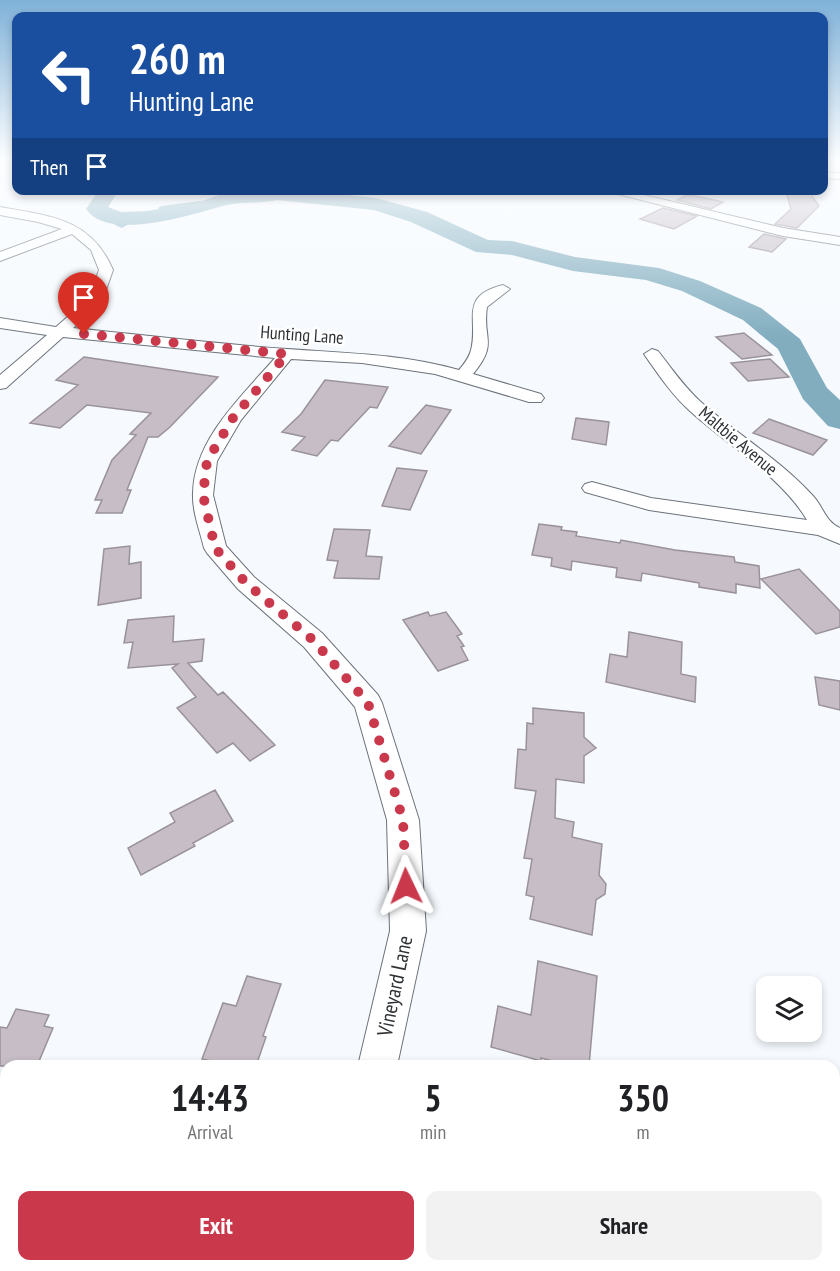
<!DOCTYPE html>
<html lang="en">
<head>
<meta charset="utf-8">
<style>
	body { margin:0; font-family:"PT Sans Narrow",sans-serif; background:#f2f2f2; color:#202124; height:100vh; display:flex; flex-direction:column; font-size:22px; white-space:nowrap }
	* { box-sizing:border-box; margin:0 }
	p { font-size:20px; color:#757577 }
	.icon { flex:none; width:33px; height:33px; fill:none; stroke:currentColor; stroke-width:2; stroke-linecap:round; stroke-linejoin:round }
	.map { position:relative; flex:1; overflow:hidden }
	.sheet { position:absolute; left:0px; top:1060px; width:840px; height:212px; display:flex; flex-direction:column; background:#fff; border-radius:18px 18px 0 0; box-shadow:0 3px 9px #0003 }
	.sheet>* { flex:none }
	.hud { position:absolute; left:12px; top:12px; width:816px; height:183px; border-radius:12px; box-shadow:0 3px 9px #0003; background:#1a4fa0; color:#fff; overflow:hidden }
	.fabs { position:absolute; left:756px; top:976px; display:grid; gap:12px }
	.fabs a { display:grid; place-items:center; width:66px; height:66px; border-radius:12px; background:#fff; box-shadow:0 3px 9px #0003; font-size:30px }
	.pin { position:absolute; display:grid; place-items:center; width:51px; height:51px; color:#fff; margin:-62px -26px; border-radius:50% 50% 50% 0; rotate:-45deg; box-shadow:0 0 6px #0007 }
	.pin .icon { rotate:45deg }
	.me { position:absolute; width:66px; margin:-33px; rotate:358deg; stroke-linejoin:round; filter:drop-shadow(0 0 4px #0008) }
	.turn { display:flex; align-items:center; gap:21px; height:126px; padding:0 18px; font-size:27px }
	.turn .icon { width:78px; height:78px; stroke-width:2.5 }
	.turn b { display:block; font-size:42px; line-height:51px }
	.then { display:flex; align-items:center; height:57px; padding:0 18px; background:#0003; gap:12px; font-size:22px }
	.eta { display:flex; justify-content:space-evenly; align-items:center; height:102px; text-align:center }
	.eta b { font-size:36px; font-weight:600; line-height:42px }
	.action { display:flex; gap:12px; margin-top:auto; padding:12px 18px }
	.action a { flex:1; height:69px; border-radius:12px; background:#c9384b; color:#fff; font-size:24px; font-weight:600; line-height:69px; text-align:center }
	.action a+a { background:#f2f2f2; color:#202124 }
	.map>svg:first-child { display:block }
	.water { fill:#81adbf }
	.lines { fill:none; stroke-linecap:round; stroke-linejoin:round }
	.stream { fill:#81adbf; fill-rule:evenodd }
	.river { fill:#81adbf; fill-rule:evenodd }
	.building { fill:#c6bdc6; stroke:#9a929a; stroke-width:1.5 }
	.minor-casing { stroke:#6c737b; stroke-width:2 }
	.minor { fill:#fff; fill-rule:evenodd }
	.route { stroke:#c9384b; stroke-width:10; stroke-dasharray:0 18 }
	.labels { text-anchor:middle; stroke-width:5; stroke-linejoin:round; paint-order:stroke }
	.far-street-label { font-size:18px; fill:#2f3235; stroke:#fff }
	.street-label { font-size:21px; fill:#2f3235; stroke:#fff }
</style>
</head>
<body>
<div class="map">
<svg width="840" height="1271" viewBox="0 0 840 1271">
	<rect width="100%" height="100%" fill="#f6fafe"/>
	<!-- water -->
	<path class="water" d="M 200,201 L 212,204 L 201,212 L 134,221 L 122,228 L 115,225 L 114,222 C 126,211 144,217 159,210 L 158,208 L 161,206 Z"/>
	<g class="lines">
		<!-- stream -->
		<path class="stream" d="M 218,190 L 224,192 L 226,200 L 224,200 L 222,194 L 212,190 Z"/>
		<!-- river -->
		<path class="river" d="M 99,190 L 119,190 L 108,207 L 121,212 L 148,211 L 199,202 L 225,193 L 267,190 L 302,190 L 376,198 L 427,212 L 488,240 L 512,241 L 575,257 L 659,268 L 700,281 L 761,308 L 800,339 L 827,388 L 840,400 L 840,429 L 828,426 L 803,399 L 778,349 L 743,320 L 682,291 L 646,280 L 573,271 L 512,255 L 476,252 L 411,222 L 374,210 L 277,200 C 261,204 243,201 227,205 C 195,213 109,243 86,209 Z"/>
	</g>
	<!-- building -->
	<path class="building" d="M 786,191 L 810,193 L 819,206 L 797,228 L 775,224 L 791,209 Z
		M 687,195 L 696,196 L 723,202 L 711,209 L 677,200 Z
		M 663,208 L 697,216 L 674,229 L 640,219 Z
		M 764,234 L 782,238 L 786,239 L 772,252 L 749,247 Z
		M 744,333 L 772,355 L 742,359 L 716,337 Z
		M 84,357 L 218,377 L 170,427 L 158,437 L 148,437 L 127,490 L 131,490 L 122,513 L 96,513 L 102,500 L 95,500 L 112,460 L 136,435 L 130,434 L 151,413 L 87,405 L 60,428 L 30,423 L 78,385 L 56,380 Z
		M 770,359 L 789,377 L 748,381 L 731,363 Z
		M 325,380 L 388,387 L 377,408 L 370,407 L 338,441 L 331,440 L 317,456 L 292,450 L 305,437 L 282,432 L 301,414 Z
		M 426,405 L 451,410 L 421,454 L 389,446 Z
		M 576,418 L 609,422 L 606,445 L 572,439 Z
		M 769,419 L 827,440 L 813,455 L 753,433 Z
		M 397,468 L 427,471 L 410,510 L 382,506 Z
		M 539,524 L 562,527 L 561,530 L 577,532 L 576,536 L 620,543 L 621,540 L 675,550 L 734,557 L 735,562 L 759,566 L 760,588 L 736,584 L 736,593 L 699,587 L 699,583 L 642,573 L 641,581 L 616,577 L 617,568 L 572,561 L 571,570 L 551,566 L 552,558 L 532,555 Z
		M 334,529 L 370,530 L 366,556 L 382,557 L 379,579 L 334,578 L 338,561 L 327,560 Z
		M 130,546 L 129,564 L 141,562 L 141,598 L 98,605 L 104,549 Z
		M 799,569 L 840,611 L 840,627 L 816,634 L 761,579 Z
		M 428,612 L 430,616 L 446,612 L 462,634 L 457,636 L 464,646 L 461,647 L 468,660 L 438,671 L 403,620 Z
		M 174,616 L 173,642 L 204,639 L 202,661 L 188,663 L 218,695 L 223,692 L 275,745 L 250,761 L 233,743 L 217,753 L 177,708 L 196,697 L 172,668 L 178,664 L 128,668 L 133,642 L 124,643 L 128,620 Z
		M 629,632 L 682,642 L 681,674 L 696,677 L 695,702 L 606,682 L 610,654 L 627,657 Z
		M 815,677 L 840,681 L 840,710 L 819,705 Z
		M 533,708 L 584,713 L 584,737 L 596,748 L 584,756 L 584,783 L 556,779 L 555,818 L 574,822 L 572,837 L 602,844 L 599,875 L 606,884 L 605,894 L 596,900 L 592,935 L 530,919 L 534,897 L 526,895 L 532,859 L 524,858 L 536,791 L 515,788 L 518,749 L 526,750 L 527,723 L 533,724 Z
		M 215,790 L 233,821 L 193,843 L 195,846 L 141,875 L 128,848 L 175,822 L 170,813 Z
		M 538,961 L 597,976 L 589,1066 L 572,1066 L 541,1058 L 541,1061 L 491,1047 L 498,1006 L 531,1015 Z
		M 247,976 L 281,984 L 263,1036 L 266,1037 L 256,1066 L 232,1066 L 202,1059 L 223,1003 L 236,1006 Z
		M 16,1009 L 49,1015 L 44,1026 L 53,1028 L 37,1066 L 0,1066 L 0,1027 L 7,1028 Z"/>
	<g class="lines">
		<defs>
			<path id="minor" d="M 824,172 L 840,173 L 840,179 L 824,178 Z
				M 602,190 L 623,190 L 783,228 L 840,237 L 840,245 L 783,236 Z
				M 0,207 C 50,216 91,218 113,270 L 102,301 L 73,328 C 144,335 215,344 287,349 C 344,353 403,354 459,370 C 464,364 469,358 471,350 C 479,320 458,296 503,285 L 510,289 L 487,307 C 482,339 499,343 473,374 L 541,394 L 544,398 L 541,402 L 529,402 L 435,374 L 362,363 L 291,359 L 241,420 L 217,461 L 213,495 L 226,546 L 254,577 L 322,633 L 378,695 L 382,703 L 419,820 L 426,931 L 397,1066 L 358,1066 L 390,931 L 387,820 L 355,707 L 304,647 L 238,589 L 207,553 L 204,548 C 200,531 192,511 193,493 C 194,439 242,396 275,358 L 63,337 L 6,388 L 0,389 L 0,375 L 47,335 L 0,328 L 0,318 L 56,327 L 88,299 L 99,270 L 91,250 L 72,234 L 0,261 L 0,252 L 62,229 L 38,222 L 0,215 Z
				M 652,349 L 658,351 C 672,369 685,388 702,403 C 738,435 782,461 814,497 C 824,509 826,522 840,528 L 840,544 L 818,535 L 649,510 L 585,492 L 582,488 L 585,484 L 592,482 L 651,498 L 807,520 C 781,476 727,445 690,411 C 672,395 658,374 644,354 Z
				M 312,1266 L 358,1266 L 357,1271 L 311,1271 Z"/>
		</defs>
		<!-- minor casing -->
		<use href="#minor" class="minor-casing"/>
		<!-- minor -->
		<use href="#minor" class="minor"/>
	</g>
	<!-- sky -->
	<linearGradient id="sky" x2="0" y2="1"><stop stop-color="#7fb1d8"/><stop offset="0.47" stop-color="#fbfdff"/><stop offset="1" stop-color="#fbfdff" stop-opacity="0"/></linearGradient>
	<rect width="840" height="337" fill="url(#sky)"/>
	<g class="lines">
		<!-- route -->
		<path class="route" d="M 84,334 L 287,354 L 233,418 L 207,461 L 203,495 L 211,530 L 215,548 L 246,583 L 313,640 L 368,703 L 403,820 L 406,886"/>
	</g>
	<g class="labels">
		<!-- far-street labels -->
		<g class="far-street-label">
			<text transform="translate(302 335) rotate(4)" y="6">Hunting Lane</text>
			<text transform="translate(738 441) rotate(40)" y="6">Maltbie Avenue</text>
		</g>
		<!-- street labels -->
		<g class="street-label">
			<text transform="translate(395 986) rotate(-78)" y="7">Vineyard Lane</text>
		</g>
	</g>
</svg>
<div class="fabs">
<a><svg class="icon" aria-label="layers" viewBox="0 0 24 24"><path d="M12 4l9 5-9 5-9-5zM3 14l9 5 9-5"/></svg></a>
</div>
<div class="pin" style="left:84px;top:334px;background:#d93025"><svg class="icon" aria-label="arrive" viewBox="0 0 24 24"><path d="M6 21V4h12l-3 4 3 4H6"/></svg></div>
<svg class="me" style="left:406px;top:886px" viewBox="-20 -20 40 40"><path d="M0-17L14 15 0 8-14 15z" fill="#c9384b" stroke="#fff" stroke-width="4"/></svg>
<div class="hud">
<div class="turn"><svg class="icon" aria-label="left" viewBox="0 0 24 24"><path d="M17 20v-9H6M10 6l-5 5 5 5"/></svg><div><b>260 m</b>Hunting Lane</div></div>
<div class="then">Then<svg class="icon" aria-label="arrive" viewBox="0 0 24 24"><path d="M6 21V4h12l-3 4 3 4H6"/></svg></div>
</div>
<section class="sheet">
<div class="eta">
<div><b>14:43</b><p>Arrival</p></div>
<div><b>5</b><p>min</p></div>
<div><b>350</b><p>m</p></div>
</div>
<div class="action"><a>Exit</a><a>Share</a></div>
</section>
</div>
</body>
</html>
